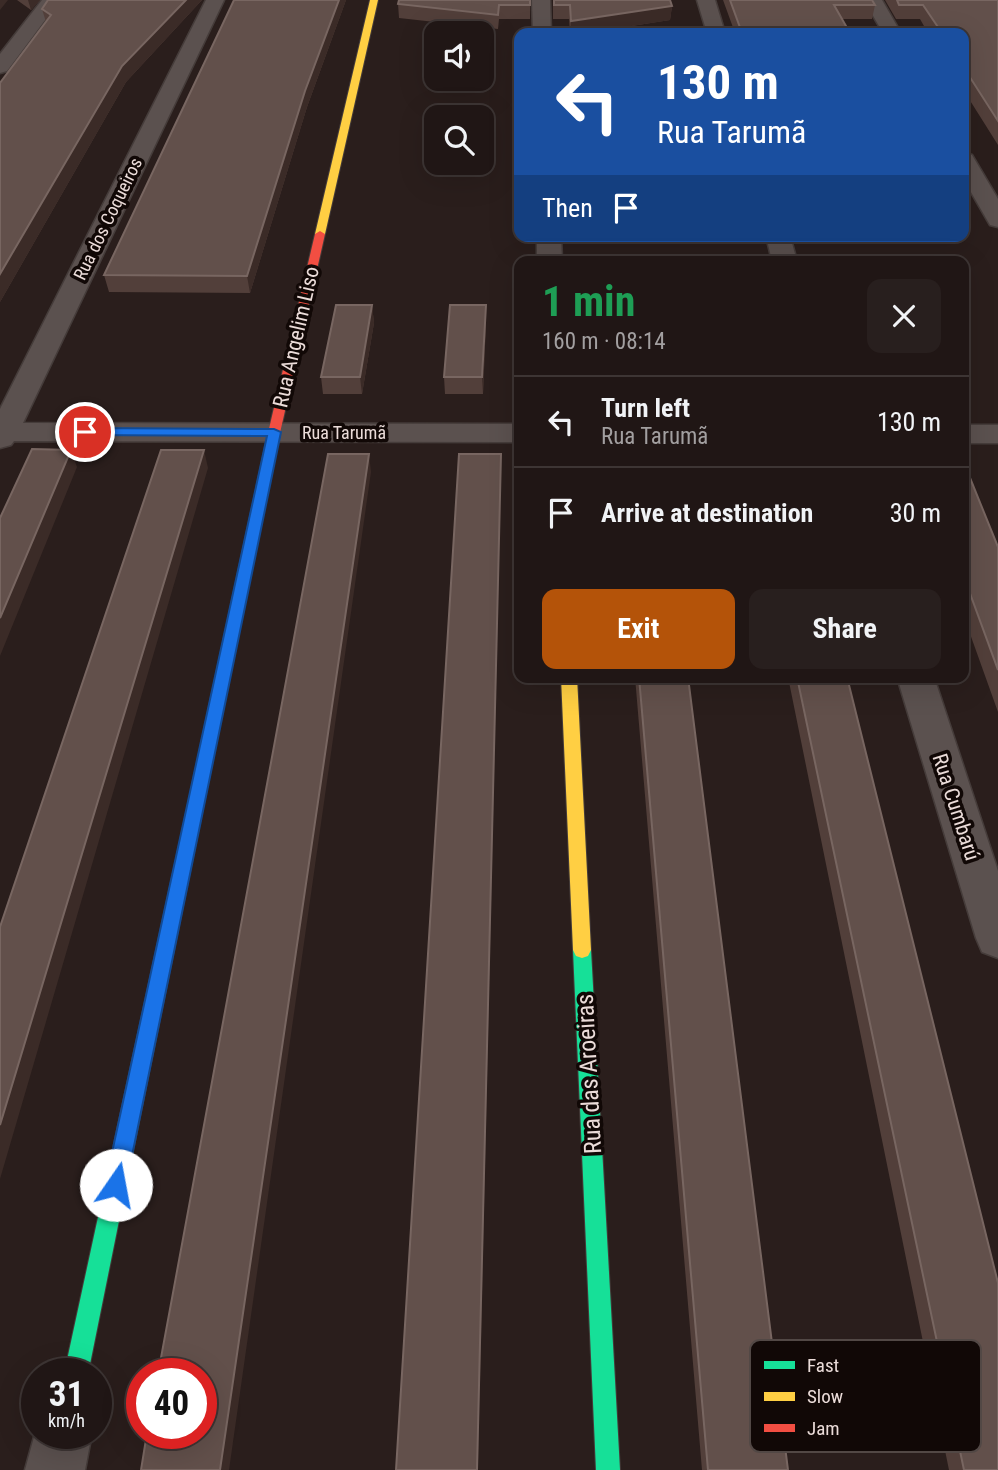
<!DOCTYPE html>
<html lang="en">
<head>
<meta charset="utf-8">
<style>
	body { margin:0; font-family:"Roboto Condensed",sans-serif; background:#281f1e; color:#f1f3f6; height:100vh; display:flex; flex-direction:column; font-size:26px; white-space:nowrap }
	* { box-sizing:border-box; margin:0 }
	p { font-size:23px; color:#a29fa0 }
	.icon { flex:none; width:38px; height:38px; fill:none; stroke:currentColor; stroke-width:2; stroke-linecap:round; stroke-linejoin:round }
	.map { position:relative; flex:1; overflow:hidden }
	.details { position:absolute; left:514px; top:256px; width:455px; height:427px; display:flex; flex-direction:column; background:#201615; border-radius:14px; box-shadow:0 7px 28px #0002,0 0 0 2px #3d3534 }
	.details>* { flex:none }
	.hud { position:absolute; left:514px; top:28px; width:455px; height:214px; border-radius:14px; box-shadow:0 7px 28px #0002,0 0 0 2px #3d3534; background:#1a4fa0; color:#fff; overflow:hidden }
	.fabs { position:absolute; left:424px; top:21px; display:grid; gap:14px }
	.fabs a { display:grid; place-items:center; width:70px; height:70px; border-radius:14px; background:#201615; box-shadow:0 7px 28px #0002,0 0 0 2px #3d3534; font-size:35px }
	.speed { position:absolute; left:21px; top:1358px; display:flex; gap:14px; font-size:35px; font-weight:700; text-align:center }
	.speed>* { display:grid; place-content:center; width:91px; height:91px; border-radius:50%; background:#201615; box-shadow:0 7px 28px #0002,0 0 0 2px #3d3534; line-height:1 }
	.speed small { font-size:18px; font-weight:400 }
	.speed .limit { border:10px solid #d22; background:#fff; color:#111 }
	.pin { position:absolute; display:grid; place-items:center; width:60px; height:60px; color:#fff; margin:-30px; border:4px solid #fff; border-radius:50%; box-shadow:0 2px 7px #0007 }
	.me { position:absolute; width:77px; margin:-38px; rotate:12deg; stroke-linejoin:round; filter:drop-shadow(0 0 5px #0008) }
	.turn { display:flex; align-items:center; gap:24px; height:147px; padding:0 28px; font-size:32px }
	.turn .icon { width:91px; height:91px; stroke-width:2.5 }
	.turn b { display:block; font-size:49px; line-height:60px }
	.then { display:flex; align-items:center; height:66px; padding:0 28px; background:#0003; gap:14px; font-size:26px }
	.round { display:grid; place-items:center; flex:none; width:74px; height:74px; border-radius:14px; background:#281f1e }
	.head { display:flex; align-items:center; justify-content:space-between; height:119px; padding:0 28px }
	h1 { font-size:42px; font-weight:700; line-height:52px; color:#1e9e55 }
	.button { display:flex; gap:14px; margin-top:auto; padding:14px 28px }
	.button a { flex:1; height:80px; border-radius:14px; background:#b45309; color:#fff; font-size:28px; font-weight:700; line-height:80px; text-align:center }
	.button a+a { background:#281f1e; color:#f1f3f6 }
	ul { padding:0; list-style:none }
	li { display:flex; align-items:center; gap:21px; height:91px; padding:0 28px; border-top:2px solid #3d3534 }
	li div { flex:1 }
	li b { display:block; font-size:26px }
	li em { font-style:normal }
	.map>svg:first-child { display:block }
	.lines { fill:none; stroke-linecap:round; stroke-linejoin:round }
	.street-casing { stroke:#453c3a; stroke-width:3 }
	.fast-casing { stroke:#453c3a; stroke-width:2 }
	.slow-casing { stroke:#453c3a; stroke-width:2 }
	.jam-casing { stroke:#453c3a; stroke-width:2 }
	.street { fill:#5b514f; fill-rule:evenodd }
	.fast { fill:#16e098; fill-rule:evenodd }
	.slow { fill:#ffcf43; fill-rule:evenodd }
	.jam { fill:#f24e42; fill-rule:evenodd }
	.wall { fill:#523f3a }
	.shaded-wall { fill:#3b2b27 }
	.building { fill:#62504b; stroke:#786661; stroke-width:2 }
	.route { fill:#1a73e8; stroke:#114b97; stroke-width:2 }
	.labels { text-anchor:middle; stroke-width:7; stroke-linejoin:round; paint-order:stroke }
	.far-street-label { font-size:18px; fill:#ebdcd9; stroke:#110806 }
	.street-label { font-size:21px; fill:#ebdcd9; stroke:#110806 }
	.near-street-label { font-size:24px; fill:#ebdcd9; stroke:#110806 }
	.key { fill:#110806; stroke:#524845; stroke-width:2 }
	.key-label { font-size:19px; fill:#ebdcd9 }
</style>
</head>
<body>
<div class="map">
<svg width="998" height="1470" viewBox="0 0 998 1470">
	<rect width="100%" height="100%" fill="#2a1e1c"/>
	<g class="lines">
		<defs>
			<path id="street" d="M 42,0 L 60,0 L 7,71 L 0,73 L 0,54 Z
				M 206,0 L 224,0 L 23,423 L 520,424 L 520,442 L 14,441 L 11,445 L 0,448 L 0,409 Z
				M 532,0 L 550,0 L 551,33 L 533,33 Z
				M 697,0 L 715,0 L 725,33 L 707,33 Z
				M 864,0 L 882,0 L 901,33 L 883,33 Z
				M 964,153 L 972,155 L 998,199 L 998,227 L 990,225 L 964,180 Z
				M 537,236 L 561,236 L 562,261 L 537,261 Z
				M 766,236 L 790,236 L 797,261 L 772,261 Z
				M 964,425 L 998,425 L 998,443 L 964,443 Z
				M 897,677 L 934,677 L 998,871 L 998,958 L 982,952 L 976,938 Z
				M 37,1426 L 37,1433 L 92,1433 L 85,1470 L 25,1470 Z"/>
			<path id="fast" d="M 582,942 L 588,944 L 591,950 L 620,1470 L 596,1470 L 573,950 L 576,944 Z
				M 133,1092 L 140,1095 L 143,1102 L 88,1374 L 64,1374 L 123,1102 L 126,1095 Z"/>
			<path id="slow" d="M 370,0 L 378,0 L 325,234 L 320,237 L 315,234 Z
				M 561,677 L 577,677 L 591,950 L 588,956 L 582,958 L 576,956 L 573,950 Z
				M 194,806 L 200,808 L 202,813 L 143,1102 L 140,1109 L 133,1112 L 126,1109 L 123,1102 L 186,813 L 188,808 Z"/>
			<path id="jam" d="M 320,231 L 325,234 L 280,433 L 202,813 L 200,818 L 194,820 L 188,818 L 186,813 L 268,433 L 315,234 Z"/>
		</defs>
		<!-- street casing -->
		<use href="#street" class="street-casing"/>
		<!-- fast casing -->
		<use href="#fast" class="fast-casing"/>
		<!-- slow casing -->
		<use href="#slow" class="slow-casing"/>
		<!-- jam casing -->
		<use href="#jam" class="jam-casing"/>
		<!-- street -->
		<use href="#street" class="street"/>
		<!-- fast -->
		<use href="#fast" class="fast"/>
		<!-- slow -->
		<use href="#slow" class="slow"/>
		<!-- jam -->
		<use href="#jam" class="jam"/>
	</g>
	<!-- wall -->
	<path class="wall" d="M 17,0 L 40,0 L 31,10 Z
		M 48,0 L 202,0 L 126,82 L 0,302 L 0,83 L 46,22 L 42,9 Z
		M 234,0 L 346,0 L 307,107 L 250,293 L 109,292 L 104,275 Z
		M 530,0 L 530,19 L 499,19 L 498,29 L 399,18 L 398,4 Z
		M 553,0 L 670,0 L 672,6 L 670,20 L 587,33 L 570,33 L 569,19 L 553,19 Z
		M 723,0 L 872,0 L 875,5 L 872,19 L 842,19 L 850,33 L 735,33 Z
		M 885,0 L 998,0 L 998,145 L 964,91 L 964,33 L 928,33 L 920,19 L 896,19 Z
		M 372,305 L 374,323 L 362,394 L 323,394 L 321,377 Z
		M 486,322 L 483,394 L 445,394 L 444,377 Z
		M 964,463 L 998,547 L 998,712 L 964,617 Z
		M 635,677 L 688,677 L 788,1470 L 702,1470 Z
		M 788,677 L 847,677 L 998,1470 L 949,1470 Z"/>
	<!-- shaded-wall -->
	<path class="shaded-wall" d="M 0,0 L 8,0 L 0,10 Z
		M 28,0 L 40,0 L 31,10 Z
		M 186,0 L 202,0 L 126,82 L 0,302 L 0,274 L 122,66 Z
		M 339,0 L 346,0 L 307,107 L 250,293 L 247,276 L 305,91 Z
		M 672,6 L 670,20 L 587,33 L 570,33 L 571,21 Z
		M 372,305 L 374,323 L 362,394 L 360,377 Z
		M 486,305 L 486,322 L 483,394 L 482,377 Z
		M 71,450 L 77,467 L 0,656 L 0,618 Z
		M 204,450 L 208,468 L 0,1179 L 0,1125 Z
		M 369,454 L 371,472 L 229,1470 L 220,1470 Z
		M 501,472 L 478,1470 L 477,1470 Z"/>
	<!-- building -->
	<path class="building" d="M 48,0 L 186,0 L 122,66 L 0,274 L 0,83 L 51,15 L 42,9 Z
		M 234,0 L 339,0 L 305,91 L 247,276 L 104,275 Z
		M 399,0 L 530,0 L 530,5 L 499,5 L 498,15 L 398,4 Z
		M 554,0 L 670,0 L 672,6 L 571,21 L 570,5 L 554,5 Z
		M 730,0 L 872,0 L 875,5 L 834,5 L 850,33 L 742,33 Z
		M 897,0 L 998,0 L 998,121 L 964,68 L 964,33 L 942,33 L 923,5 L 899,5 Z
		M 336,305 L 372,305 L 360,377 L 321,377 Z
		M 450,305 L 486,305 L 482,377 L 444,377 Z
		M 32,449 L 71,450 L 0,618 L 0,518 Z
		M 161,450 L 204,450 L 0,1125 L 0,927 Z
		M 328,454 L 369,454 L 220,1470 L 141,1470 L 147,1433 L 201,1433 L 201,1374 L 158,1374 Z
		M 459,454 L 501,454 L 477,1470 L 396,1470 Z
		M 964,463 L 998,547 L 998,670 L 964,577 Z
		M 639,677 L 688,677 L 788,1470 L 708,1470 Z
		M 797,677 L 847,677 L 998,1283 L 998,1470 L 964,1470 Z"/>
	<!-- route -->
	<path class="route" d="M 85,428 L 274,429 L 281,432 L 126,1185 L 123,1193 L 116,1196 L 108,1193 L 105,1185 L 267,436 L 80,435 L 79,432 Z"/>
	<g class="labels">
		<!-- far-street labels -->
		<g class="far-street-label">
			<text transform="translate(108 219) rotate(-64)" y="6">Rua dos Coqueiros</text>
			<text x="344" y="439">Rua Tarumã</text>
		</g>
		<!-- street labels -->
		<g class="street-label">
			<text transform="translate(296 337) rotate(-77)" y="7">Rua Angelim Liso</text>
			<text transform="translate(956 807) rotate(72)" y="7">Rua Cumbarú</text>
		</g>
		<!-- near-street labels -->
		<g class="near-street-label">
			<text transform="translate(589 1074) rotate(-93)" y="8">Rua das Aroeiras</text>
		</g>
	</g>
	<!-- legend -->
	<rect x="750" y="1340" width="231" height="112" rx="10" class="key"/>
	<rect x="764" y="1361" width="31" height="8" fill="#16e098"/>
	<rect x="764" y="1392" width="31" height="9" fill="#ffcf43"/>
	<rect x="764" y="1424" width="31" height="8" fill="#f24e42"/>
	<g class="key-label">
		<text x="807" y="1372">Fast</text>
		<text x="807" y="1403">Slow</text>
		<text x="807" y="1435">Jam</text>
	</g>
</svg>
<div class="fabs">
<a><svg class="icon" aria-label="sound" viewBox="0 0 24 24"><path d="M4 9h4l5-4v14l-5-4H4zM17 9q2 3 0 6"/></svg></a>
<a><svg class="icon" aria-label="search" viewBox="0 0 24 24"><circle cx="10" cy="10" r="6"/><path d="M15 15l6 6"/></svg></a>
</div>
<div class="speed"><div>31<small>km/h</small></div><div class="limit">40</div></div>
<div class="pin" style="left:85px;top:432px;background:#d93025"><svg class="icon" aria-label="arrive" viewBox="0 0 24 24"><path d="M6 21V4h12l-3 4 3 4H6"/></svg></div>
<svg class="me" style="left:116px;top:1185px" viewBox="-20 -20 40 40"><circle r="19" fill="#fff"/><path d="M0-13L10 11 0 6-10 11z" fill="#1a73e8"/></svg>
<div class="hud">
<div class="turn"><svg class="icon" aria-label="left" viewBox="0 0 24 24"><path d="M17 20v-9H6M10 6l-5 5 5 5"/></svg><div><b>130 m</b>Rua Tarumã</div></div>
<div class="then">Then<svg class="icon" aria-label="arrive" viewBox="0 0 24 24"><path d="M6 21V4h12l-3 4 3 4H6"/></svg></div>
</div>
<section class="details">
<div class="head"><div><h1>1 min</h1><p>160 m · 08:14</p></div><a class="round"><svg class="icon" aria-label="close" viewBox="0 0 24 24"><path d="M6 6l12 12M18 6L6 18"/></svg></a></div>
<ul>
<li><svg class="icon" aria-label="left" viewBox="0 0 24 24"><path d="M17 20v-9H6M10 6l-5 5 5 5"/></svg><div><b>Turn left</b><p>Rua Tarumã</p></div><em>130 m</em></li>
<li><svg class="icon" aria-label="arrive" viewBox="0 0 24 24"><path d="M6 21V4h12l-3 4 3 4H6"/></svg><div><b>Arrive at destination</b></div><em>30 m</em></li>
</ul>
<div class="button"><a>Exit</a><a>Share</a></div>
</section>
</div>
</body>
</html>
